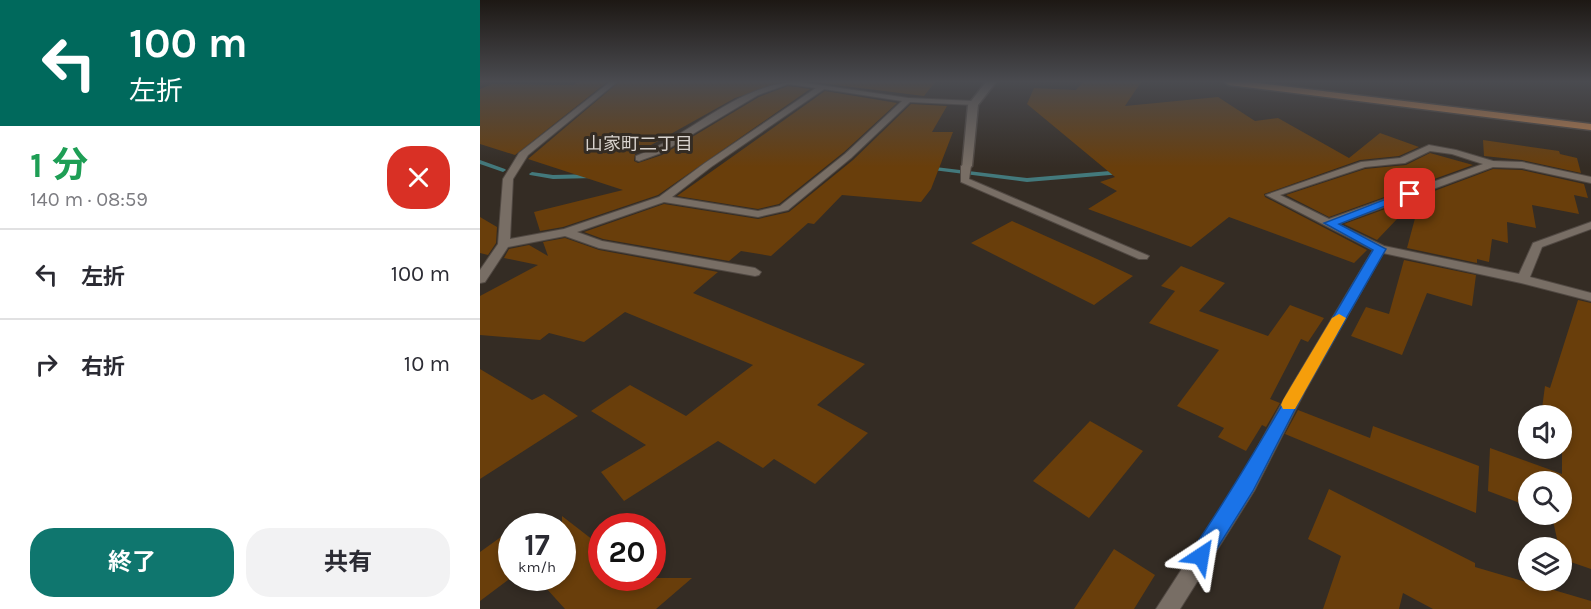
<!DOCTYPE html>
<html lang="ja">
<head>
<meta charset="utf-8">
<style>
	body { margin:0; font-family:Karla,"Noto Sans JP",sans-serif; background:#f2f2f3; color:#2b2b33; height:100vh; display:flex; flex-direction:column; font-size:22px; white-space:nowrap }
	* { box-sizing:border-box; margin:0 }
	p { font-size:20px; color:#7c7c81 }
	.icon { flex:none; width:33px; height:33px; fill:none; stroke:currentColor; stroke-width:2; stroke-linecap:round; stroke-linejoin:round }
	.map { position:relative; flex:1; overflow:hidden }
	.drawer { display:flex; flex-direction:column; background:#fff; width:480px }
	.drawer>* { flex:none }
	.hud { background:#00695c; color:#fff; overflow:hidden }
	.fabs { position:absolute; left:1038px; top:405px; display:grid; gap:12px }
	.fabs a { display:grid; place-items:center; width:54px; height:54px; border-radius:50%; background:#fff; box-shadow:0 3px 9px #0003; font-size:30px }
	.speed { position:absolute; left:18px; top:513px; display:flex; gap:12px; font-size:30px; font-weight:700; text-align:center }
	.speed>* { display:grid; place-content:center; width:78px; height:78px; border-radius:50%; background:#fff; box-shadow:0 3px 9px #0003; line-height:1 }
	.speed small { font-size:15px; font-weight:400 }
	.speed .limit { border:9px solid #d22; background:#fff; color:#111 }
	.pin { position:absolute; display:grid; place-items:center; width:51px; height:51px; color:#fff; margin:-26px; border-radius:12px; box-shadow:0 3px 9px #0006 }
	.me { position:absolute; width:66px; margin:-33px; rotate:33deg; stroke-linejoin:round; filter:drop-shadow(0 0 4px #0008) }
	.turn { display:flex; align-items:center; gap:21px; height:126px; padding:0 30px; font-size:27px }
	.turn .icon { width:78px; height:78px; stroke-width:2.5 }
	.turn b { display:block; font-size:42px; line-height:51px }
	.round { display:grid; place-items:center; flex:none; width:63px; height:63px; border-radius:24px; background:#f2f2f3 }
	.head { display:flex; align-items:center; justify-content:space-between; height:102px; padding:0 30px }
	h1 { font-size:36px; font-weight:700; line-height:45px; color:#1e9e55 }
	.cta { display:flex; gap:12px; margin-top:auto; padding:12px 30px }
	.cta a { flex:1; height:69px; border-radius:24px; background:#0f766e; color:#fff; font-size:24px; font-weight:700; line-height:69px; text-align:center }
	.cta a+a { background:#f2f2f3; color:#2b2b33 }
	ul { padding:0; list-style:none }
	li { display:flex; align-items:center; gap:18px; height:90px; padding:0 30px; border-top:2px solid #e1e1e2 }
	li div { flex:1 }
	li b { display:block; font-size:22px }
	li em { font-style:normal }
	main { display:flex; flex:1; min-height:0 }
	.map>svg:first-child { display:block }
	.lines { fill:none; stroke-linecap:round; stroke-linejoin:round }
	.stream { fill:#43797c; fill-rule:evenodd }
	.building { fill:#693e0b }
	.lane-casing { stroke:#514943; stroke-width:2 }
	.street-casing { stroke:#514943; stroke-width:3 }
	.highway-casing { stroke:#514943; stroke-width:3 }
	.lane { fill:#786e65; fill-rule:evenodd }
	.street { fill:#786e65; fill-rule:evenodd }
	.highway { fill:#c4834e; fill-rule:evenodd }
	.route { fill:#1a73e8; stroke:#114b97; stroke-width:1.5 }
	.slow { fill:#f59e0b }
	.labels { text-anchor:middle; stroke-width:6; stroke-linejoin:round; paint-order:stroke }
	.far-neighbourhood-label { font-size:18px; fill:#d9d3ce; stroke:#342c24 }
</style>
</head>
<body>
<main>
<section class="drawer">
<div class="hud">
<div class="turn"><svg class="icon" aria-label="left" viewBox="0 0 24 24"><path d="M17 20v-9H6M10 6l-5 5 5 5"/></svg><div><b>100 m</b>左折</div></div>
</div>
<div class="head"><div><h1>1 分</h1><p>140 m · 08:59</p></div><a class="round" style="background:#d93025;color:#fff"><svg class="icon" aria-label="close" viewBox="0 0 24 24"><path d="M6 6l12 12M18 6L6 18"/></svg></a></div>
<ul>
<li><svg class="icon" aria-label="left" viewBox="0 0 24 24"><path d="M17 20v-9H6M10 6l-5 5 5 5"/></svg><div><b>左折</b></div><em>100 m</em></li>
<li><svg class="icon" aria-label="right" viewBox="0 0 24 24"><path d="M7 20v-9h11M14 6l5 5-5 5"/></svg><div><b>右折</b></div><em>10 m</em></li>
</ul>
<div class="cta"><a>終了</a><a>共有</a></div>
</section>
<div class="map">
<svg width="1111" height="609" viewBox="0 0 1111 609">
	<rect width="100%" height="100%" fill="#342c24"/>
	<g class="lines">
		<!-- stream -->
		<path class="stream" d="M 0,160 L 25,169 L 26,170 L 23,172 L 0,164 Z
			M 447,166 L 547,178 L 642,170 L 645,172 L 642,174 L 547,182 L 445,169 L 444,168 Z
			M 52,172 L 73,175 L 114,174 L 117,176 L 114,178 L 73,179 L 50,175 L 49,174 Z"/>
	</g>
	<!-- building -->
	<path class="building" d="M 99,82 L 127,82 L 35,155 L 0,144 L 0,89 L 12,84 L 93,85 Z
		M 139,82 L 302,82 L 255,98 L 155,154 L 154,161 L 158,163 L 182,155 L 279,97 L 308,86 L 330,89 L 178,195 L 83,227 L 60,231 L 54,212 L 143,190 L 48,159 Z
		M 332,82 L 455,82 L 444,96 Z
		M 603,82 L 661,82 L 645,106 L 738,97 L 775,121 L 798,118 L 869,158 L 900,133 L 939,147 L 919,156 L 880,160 L 784,194 L 785,197 L 887,250 L 874,263 L 749,217 L 711,247 L 608,209 L 637,191 L 620,182 L 635,177 L 547,104 L 554,88 L 596,90 Z
		M 345,91 L 417,103 L 364,152 L 299,204 L 278,209 L 197,196 Z
		M 431,104 L 467,106 L 452,132 L 473,132 L 451,189 L 441,202 L 362,195 L 334,224 L 328,223 L 291,256 L 261,251 L 249,261 L 123,239 L 104,232 L 184,204 L 278,219 L 309,212 L 373,160 Z
		M 1003,140 L 1079,151 L 1080,154 L 1097,158 L 1101,173 L 1042,160 L 1004,156 Z
		M 950,153 L 993,165 L 849,217 L 806,195 L 885,169 L 926,165 Z
		M 1013,169 L 1042,170 L 1104,184 L 1108,198 L 1094,195 L 1099,214 L 1052,205 L 1056,228 L 1027,222 L 1028,243 L 1012,239 L 1009,262 L 997,259 L 997,263 L 927,248 L 941,196 Z
		M 938,197 L 897,240 L 864,224 Z
		M 0,217 L 17,227 L 16,243 L 8,255 L 0,253 Z
		M 532,221 L 617,259 L 653,276 L 614,305 L 491,243 Z
		M 85,238 L 119,250 L 238,272 L 213,293 L 385,364 L 337,405 L 388,433 L 335,484 L 294,459 L 283,468 L 238,441 L 144,501 L 121,472 L 166,445 L 111,411 L 150,385 L 206,416 L 273,365 L 145,312 L 104,342 L 69,333 L 60,340 L 0,335 L 0,296 L 58,265 L 24,258 L 29,249 L 49,245 L 68,256 L 63,242 Z
		M 924,260 L 996,275 L 992,306 L 947,293 L 922,355 L 871,336 L 886,307 L 909,314 Z
		M 701,266 L 745,283 L 719,311 L 788,336 L 810,305 L 844,318 L 828,342 L 821,339 L 790,399 L 800,403 L 786,427 L 782,425 L 766,451 L 738,437 L 744,428 L 697,406 L 739,350 L 669,323 L 695,291 L 681,286 Z
		M 1098,300 L 1111,303 L 1111,569 L 1082,559 L 1082,548 L 1079,548 L 1072,516 L 1070,514 L 1082,514 L 1082,482 L 1048,482 L 1048,506 L 1008,491 L 1010,448 L 1082,474 L 1082,416 L 1061,416 L 1065,386 L 1070,388 Z
		M 0,369 L 52,400 L 64,394 L 98,416 L 0,479 Z
		M 818,410 L 890,438 L 893,426 L 999,466 L 996,513 L 805,434 Z
		M 610,421 L 663,451 L 609,518 L 553,481 Z
		M 849,489 L 995,563 L 995,567 L 1111,601 L 1111,609 L 953,609 L 923,593 L 919,609 L 843,609 L 861,556 L 828,539 Z
		M 82,516 L 122,547 L 122,578 L 212,578 L 176,609 L 85,609 L 66,588 L 82,578 Z
		M 32,529 L 32,577 L 0,601 L 0,552 Z
		M 634,549 L 675,575 L 654,609 L 594,609 Z"/>
	<g class="lines">
		<defs>
			<path id="lane" d="M 130,82 L 137,82 L 48,155 L 33,179 L 30,239 L 84,229 L 179,197 L 225,163 L 336,88 L 308,84 L 278,95 L 181,153 L 159,161 L 156,160 L 156,156 C 210,136 260,82 319,82 L 428,98 L 494,101 L 498,103 L 494,105 L 430,102 L 371,158 L 308,210 L 278,217 L 184,202 L 97,232 L 122,241 L 275,268 L 281,272 L 279,275 L 275,276 L 119,248 L 85,236 L 28,247 L 5,282 L 0,283 L 0,270 L 18,244 L 23,179 L 39,153 ZM 344,89 L 422,101 L 365,154 L 300,206 L 278,211 L 192,197 L 231,167 Z
				M 949,145 L 976,150 L 1013,161 L 1042,162 L 1111,177 L 1111,183 L 1042,168 L 1013,167 L 858,224 L 904,246 L 1039,274 L 1053,243 L 1111,222 L 1111,229 L 1062,247 L 1050,277 L 1111,293 L 1111,301 L 1041,283 L 903,253 L 825,391 L 774,491 L 700,609 L 676,609 L 760,479 L 811,387 L 893,250 L 786,195 L 881,162 L 920,158 ZM 950,151 L 972,154 L 1003,164 L 849,219 L 800,195 L 885,167 L 925,163 Z
				M 486,163 L 491,166 L 489,179 L 669,256 L 667,259 L 659,259 L 481,182 L 481,166 Z"/>
			<path id="street" d="M 506,82 L 516,82 L 498,105 L 492,166 L 486,170 L 482,169 L 488,105 Z"/>
			<path id="highway" d="M 744,82 L 769,82 L 1111,124 L 1111,130 L 749,85 Z"/>
		</defs>
		<!-- lane casing -->
		<use href="#lane" class="lane-casing"/>
		<!-- street casing -->
		<use href="#street" class="street-casing"/>
		<!-- highway casing -->
		<use href="#highway" class="highway-casing"/>
		<!-- lane -->
		<use href="#lane" class="lane"/>
		<!-- street -->
		<use href="#street" class="street"/>
		<!-- highway -->
		<use href="#highway" class="highway"/>
	</g>
	<!-- sky -->
	<linearGradient id="sky" x2="0" y2="1"><stop stop-color="#1d1814"/><stop offset="0.49" stop-color="#4a4b50"/><stop offset="1" stop-color="#4a4b50" stop-opacity="0"/></linearGradient>
	<rect width="1111" height="167" fill="url(#sky)"/>
	<!-- route -->
	<path class="route" d="M 927,191 L 936,194 L 859,224 L 906,249 L 825,390 L 773,491 L 728,563 L 721,566 L 713,563 L 710,556 L 713,549 C 778,452 833,349 893,250 L 844,223 Z"/>
	<!-- slow -->
	<path class="slow" d="M 859,314 L 866,318 L 815,409 L 803,409 L 801,405 L 803,400 L 852,318 Z"/>
	<g class="labels">
		<!-- far-neighbourhood labels -->
		<g class="far-neighbourhood-label">
			<text x="159" y="150">山家町二丁目</text>
		</g>
	</g>
</svg>
<div class="fabs">
<a><svg class="icon" aria-label="sound" viewBox="0 0 24 24"><path d="M4 9h4l5-4v14l-5-4H4zM17 9q2 3 0 6"/></svg></a>
<a><svg class="icon" aria-label="search" viewBox="0 0 24 24"><circle cx="10" cy="10" r="6"/><path d="M15 15l6 6"/></svg></a>
<a><svg class="icon" aria-label="layers" viewBox="0 0 24 24"><path d="M12 4l9 5-9 5-9-5zM3 14l9 5 9-5"/></svg></a>
</div>
<div class="speed"><div>17<small>km/h</small></div><div class="limit">20</div></div>
<div class="pin" style="left:930px;top:194px;background:#d93025"><svg class="icon" aria-label="arrive" viewBox="0 0 24 24"><path d="M6 21V4h12l-3 4 3 4H6"/></svg></div>
<svg class="me" style="left:721px;top:556px" viewBox="-20 -20 40 40"><path d="M0-17L14 15 0 8-14 15z" fill="#1a73e8" stroke="#fff" stroke-width="4"/></svg>
</div>
</main>
</body>
</html>
